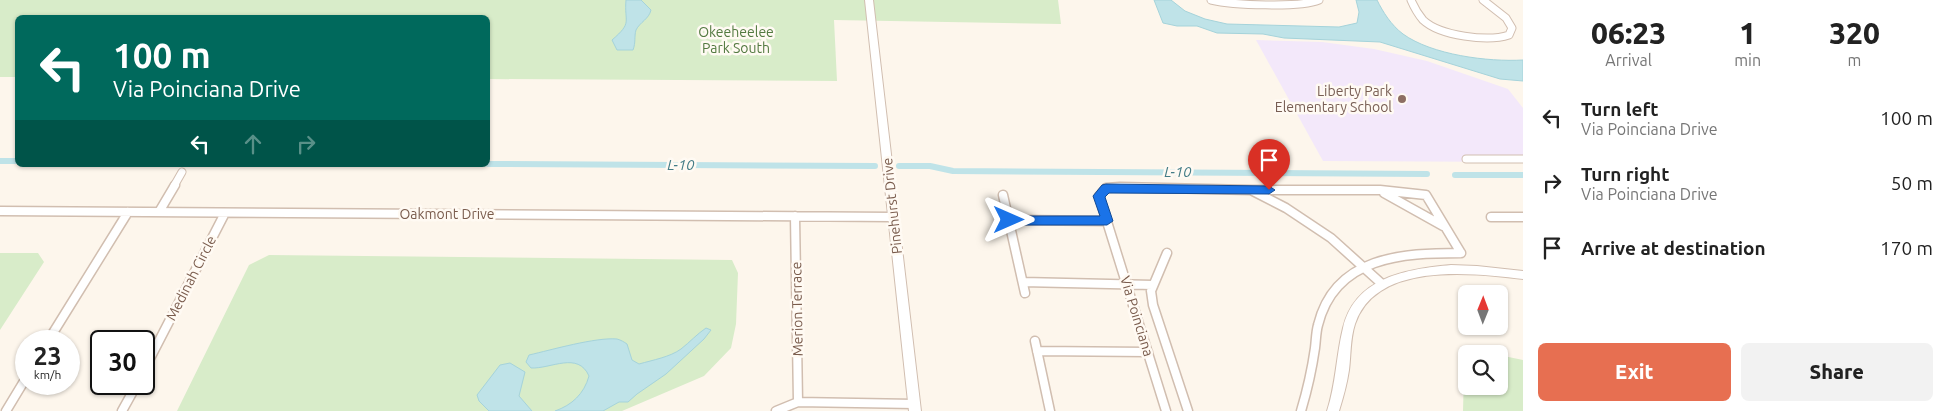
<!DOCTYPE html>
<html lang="en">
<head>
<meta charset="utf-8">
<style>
	body { margin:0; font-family:Ubuntu,sans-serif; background:#f2f2f2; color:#222; height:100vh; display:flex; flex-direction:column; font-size:19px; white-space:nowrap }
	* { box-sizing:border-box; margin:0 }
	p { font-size:16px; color:#767676 }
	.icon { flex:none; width:28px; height:28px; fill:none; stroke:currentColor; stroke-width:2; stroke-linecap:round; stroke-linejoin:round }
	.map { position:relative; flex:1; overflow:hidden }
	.details { display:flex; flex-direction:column; background:#fff; width:425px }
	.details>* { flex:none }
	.top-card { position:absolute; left:15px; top:15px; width:475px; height:152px; border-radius:8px; box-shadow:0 1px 4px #0004; background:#00695c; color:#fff; overflow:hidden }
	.needle { width:32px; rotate:1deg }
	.controls { position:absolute; left:1458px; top:285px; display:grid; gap:10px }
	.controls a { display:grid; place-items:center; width:50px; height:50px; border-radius:8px; background:#fff; box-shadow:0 1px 4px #0004; font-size:25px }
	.speed { position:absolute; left:15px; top:330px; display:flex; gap:10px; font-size:25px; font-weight:700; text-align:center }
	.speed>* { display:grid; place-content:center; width:65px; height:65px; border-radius:50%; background:#fff; box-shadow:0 1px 4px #0004; line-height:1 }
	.speed small { font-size:12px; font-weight:400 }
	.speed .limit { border:2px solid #111; border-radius:8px; background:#fff; color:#111 }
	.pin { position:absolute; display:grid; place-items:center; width:42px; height:42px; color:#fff; margin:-51px -21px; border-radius:50% 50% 50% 0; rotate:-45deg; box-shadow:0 0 5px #0007 }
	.pin .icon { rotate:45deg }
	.me { position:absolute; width:55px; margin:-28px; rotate:90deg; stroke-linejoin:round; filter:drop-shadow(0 0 4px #0008) }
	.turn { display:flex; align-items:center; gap:18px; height:105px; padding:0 15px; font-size:22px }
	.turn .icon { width:65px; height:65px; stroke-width:2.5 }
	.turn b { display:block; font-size:35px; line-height:42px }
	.lanes { display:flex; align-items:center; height:48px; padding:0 15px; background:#0003; justify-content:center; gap:25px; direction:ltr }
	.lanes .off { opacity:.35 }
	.eta { display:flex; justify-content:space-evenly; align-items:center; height:85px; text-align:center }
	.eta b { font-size:30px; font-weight:800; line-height:35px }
	.action { display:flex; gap:10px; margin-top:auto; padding:10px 15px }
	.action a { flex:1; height:58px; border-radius:8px; background:#e76f51; color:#fff; font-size:20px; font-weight:800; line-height:58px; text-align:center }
	.action a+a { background:#f2f2f2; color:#222 }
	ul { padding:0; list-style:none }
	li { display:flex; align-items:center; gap:15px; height:65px; padding:0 15px }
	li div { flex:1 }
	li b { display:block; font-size:19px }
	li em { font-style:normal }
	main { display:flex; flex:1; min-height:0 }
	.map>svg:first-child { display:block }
	.education { fill:#f3e8fa }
	.green { fill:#d8ecc9 }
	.water { fill:#bfe3e8; stroke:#a5d3da }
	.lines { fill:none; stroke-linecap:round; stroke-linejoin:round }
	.canal { stroke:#bfe3e8; stroke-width:6 }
	.minor-far1-casing { stroke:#d1beb0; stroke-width:9 }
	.minor-casing { stroke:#d1beb0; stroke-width:11 }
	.tertiary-casing { stroke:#d1beb0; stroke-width:2 }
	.minor-far1 { stroke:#fff; stroke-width:7 }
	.minor { stroke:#fff; stroke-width:8 }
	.tertiary { fill:#fff; fill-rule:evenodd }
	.route { fill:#1a73e8; stroke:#114b97 }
	.education-dot { fill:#8d6e63; stroke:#fffaf3; stroke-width:2 }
	.labels { text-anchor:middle; stroke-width:5; stroke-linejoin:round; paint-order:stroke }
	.park-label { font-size:14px; fill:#537a41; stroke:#fffaf3 }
	.education-label { font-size:14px; fill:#785e54; stroke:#fffaf3; text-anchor:end }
	.street-label { font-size:14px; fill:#7a5c4d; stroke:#fffaf3 }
	.water-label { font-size:15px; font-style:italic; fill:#437c86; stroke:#fffaf3 }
</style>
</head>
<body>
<main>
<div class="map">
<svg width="1523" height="411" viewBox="0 0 1523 411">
	<rect width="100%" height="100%" fill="#fdf6ec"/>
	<!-- education -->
	<path class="education" d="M 1256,40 L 1322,42 L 1374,49 L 1427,61 L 1508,89 L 1523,108 L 1523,162 L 1323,161 Z"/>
	<!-- green -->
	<path class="green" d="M 0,0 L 1058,0 L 1061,24 L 834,20 L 837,81 L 488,79 L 488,18 L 18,18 L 17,77 L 0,77 Z
		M 0,253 L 38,253 L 44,262 L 0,330 Z
		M 269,255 L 732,260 L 738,273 L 736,324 L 731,348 L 704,376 L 622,411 L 177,411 L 249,265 Z
		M 1499,355 L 1523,360 L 1523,411 L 1463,411 L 1464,372 L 1466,369 L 1466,386 L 1499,386 Z"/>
	<!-- water -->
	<path class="water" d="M 626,0 L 641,0 L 651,10 C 649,19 640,22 636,30 C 634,37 636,42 633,50 L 617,50 L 612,40 C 633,22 624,23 626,0 Z
		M 1154,0 L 1171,0 L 1185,11 L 1205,19 L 1227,24 L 1339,27 L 1357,23 L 1359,12 L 1356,0 L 1377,0 C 1383,12 1391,25 1403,34 C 1432,55 1488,62 1523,60 L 1523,81 L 1500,79 L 1380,42 L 1284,38 L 1263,34 L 1217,33 L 1197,26 L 1177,26 L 1163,23 Z
		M 706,328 L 711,330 L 704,339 L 666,374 L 637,394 L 628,402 L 619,402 L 603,411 L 555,411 C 572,405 584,394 589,376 C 578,351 551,369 531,368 L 526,362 L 529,355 C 551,350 596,337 617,339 C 621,340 624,342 627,344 L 632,360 L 639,364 C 653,360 670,357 681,349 C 690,342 697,334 706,328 Z
		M 510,363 L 525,372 L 519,396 L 532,411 L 489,411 L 479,401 L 477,395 L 500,365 Z"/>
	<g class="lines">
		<!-- canal -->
		<path class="canal" d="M 0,161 L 18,161
			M 488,164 L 875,166
			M 899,166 L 930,166 L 953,171 L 1427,174
			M 1455,175 L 1523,175"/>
		<defs>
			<path id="minor-far1" d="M 1211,0 C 1232,5 1300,8 1319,0
				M 1411,0 C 1414,7 1418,14 1423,20 C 1440,36 1488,42 1509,35 L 1512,28 L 1506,18 L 1483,0
				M 1466,159 L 1523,159
				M 174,186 L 182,172"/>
			<path id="minor" d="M 1384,193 L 1443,226
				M 1003,195 L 1025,293
				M 0,211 L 893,217
				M 159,212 L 175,185
				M 795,216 L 798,402
				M 1491,217 L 1523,217
				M 1009,220 L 1107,221
				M 1167,253 L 1151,291 L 1153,305 L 1188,411
				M 1023,282 L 1153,285
				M 1382,284 L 1331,238 L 1286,208 L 1251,190 L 1380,190 L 1426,195 L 1461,253
				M 48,341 L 128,212
				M 1035,341 L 1050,411
				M 1037,351 L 1148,352
				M 144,370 L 225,213
				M 6,411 L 26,378
				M 122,411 L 137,384
				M 776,411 L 798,402 L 915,404
				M 1166,411 L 1099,196 L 1106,188 L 1120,187 L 1251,190
				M 1301,411 C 1307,391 1312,369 1315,348 C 1316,340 1316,332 1318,325 C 1335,256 1403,253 1461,253"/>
			<path id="tertiary" d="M 865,0 L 873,0 L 921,411 L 909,411 Z
				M 1451,265 L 1477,266 L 1523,271 L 1523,279 C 1472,273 1376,261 1355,324 C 1350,339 1351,355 1349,370 C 1347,384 1343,398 1339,411 L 1327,411 C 1336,384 1336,356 1343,328 C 1355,277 1407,269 1451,265 Z"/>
		</defs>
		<!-- minor-far1 casing -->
		<use href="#minor-far1" class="minor-far1-casing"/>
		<!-- minor casing -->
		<use href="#minor" class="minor-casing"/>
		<!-- tertiary casing -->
		<use href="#tertiary" class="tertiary-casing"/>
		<!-- minor-far1 -->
		<use href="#minor-far1" class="minor-far1"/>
		<!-- minor -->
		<use href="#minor" class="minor"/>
		<!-- tertiary -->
		<use href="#tertiary" class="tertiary"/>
	</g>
	<!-- route -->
	<path class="route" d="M 1106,184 L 1269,186 L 1275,190 L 1269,194 L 1109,193 L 1105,197 L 1113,221 L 1107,225 L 1009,225 L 1003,220 L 1009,216 L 1100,216 L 1093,196 L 1102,185 Z"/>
	<!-- markers -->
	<circle class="education-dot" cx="1402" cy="99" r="5"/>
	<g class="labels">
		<!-- park labels -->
		<g class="park-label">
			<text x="736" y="37">Okeeheelee<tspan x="736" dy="16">Park South</tspan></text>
		</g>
		<!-- education labels -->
		<g class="education-label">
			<text x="1392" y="96">Liberty Park<tspan x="1392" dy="16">Elementary School</tspan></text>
		</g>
		<!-- street labels -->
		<g class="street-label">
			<text transform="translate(892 206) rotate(-96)" y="5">Pinehurst Drive</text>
			<text x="447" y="219">Oakmont Drive</text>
			<text transform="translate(191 278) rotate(-63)" y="5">Medinah Circle</text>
			<text transform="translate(797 309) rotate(-91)" y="5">Merion Terrace</text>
			<text transform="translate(1137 316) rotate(73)" y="5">Via Poinciana</text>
		</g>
		<!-- water labels -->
		<g class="water-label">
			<text x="681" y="170">L-10</text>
			<text x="1178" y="177">L-10</text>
		</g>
	</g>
</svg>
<div class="controls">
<a><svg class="needle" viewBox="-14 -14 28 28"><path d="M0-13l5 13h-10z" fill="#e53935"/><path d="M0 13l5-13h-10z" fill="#767676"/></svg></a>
<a><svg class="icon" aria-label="search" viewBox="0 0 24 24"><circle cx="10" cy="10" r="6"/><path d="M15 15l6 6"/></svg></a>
</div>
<div class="speed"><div>23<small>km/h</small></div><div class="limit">30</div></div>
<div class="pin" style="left:1269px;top:190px;background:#d93025"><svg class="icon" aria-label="arrive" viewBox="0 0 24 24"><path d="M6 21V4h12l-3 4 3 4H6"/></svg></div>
<svg class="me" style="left:1009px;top:220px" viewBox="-20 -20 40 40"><path d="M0-17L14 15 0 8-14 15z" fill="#1a73e8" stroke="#fff" stroke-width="4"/></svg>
<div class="top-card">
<div class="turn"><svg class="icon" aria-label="left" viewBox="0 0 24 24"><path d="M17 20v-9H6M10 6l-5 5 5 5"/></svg><div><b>100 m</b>Via Poinciana Drive</div></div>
<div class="lanes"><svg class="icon" aria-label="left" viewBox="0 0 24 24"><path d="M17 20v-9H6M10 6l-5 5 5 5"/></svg><svg class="icon off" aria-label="ahead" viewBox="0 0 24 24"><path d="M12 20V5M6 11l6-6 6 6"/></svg><svg class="icon off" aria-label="right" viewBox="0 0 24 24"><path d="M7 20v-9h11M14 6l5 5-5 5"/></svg></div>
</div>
</div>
<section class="details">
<div class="eta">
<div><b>06:23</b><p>Arrival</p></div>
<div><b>1</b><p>min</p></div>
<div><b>320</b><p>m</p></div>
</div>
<ul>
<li><svg class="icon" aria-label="left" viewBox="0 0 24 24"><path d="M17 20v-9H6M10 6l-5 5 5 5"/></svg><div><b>Turn left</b><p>Via Poinciana Drive</p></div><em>100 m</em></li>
<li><svg class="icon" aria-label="right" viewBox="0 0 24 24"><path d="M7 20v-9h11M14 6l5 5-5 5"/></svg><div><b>Turn right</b><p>Via Poinciana Drive</p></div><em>50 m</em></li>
<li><svg class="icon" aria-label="arrive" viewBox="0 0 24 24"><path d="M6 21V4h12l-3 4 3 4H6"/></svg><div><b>Arrive at destination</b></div><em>170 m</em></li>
</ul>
<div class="action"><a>Exit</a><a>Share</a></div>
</section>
</main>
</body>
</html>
